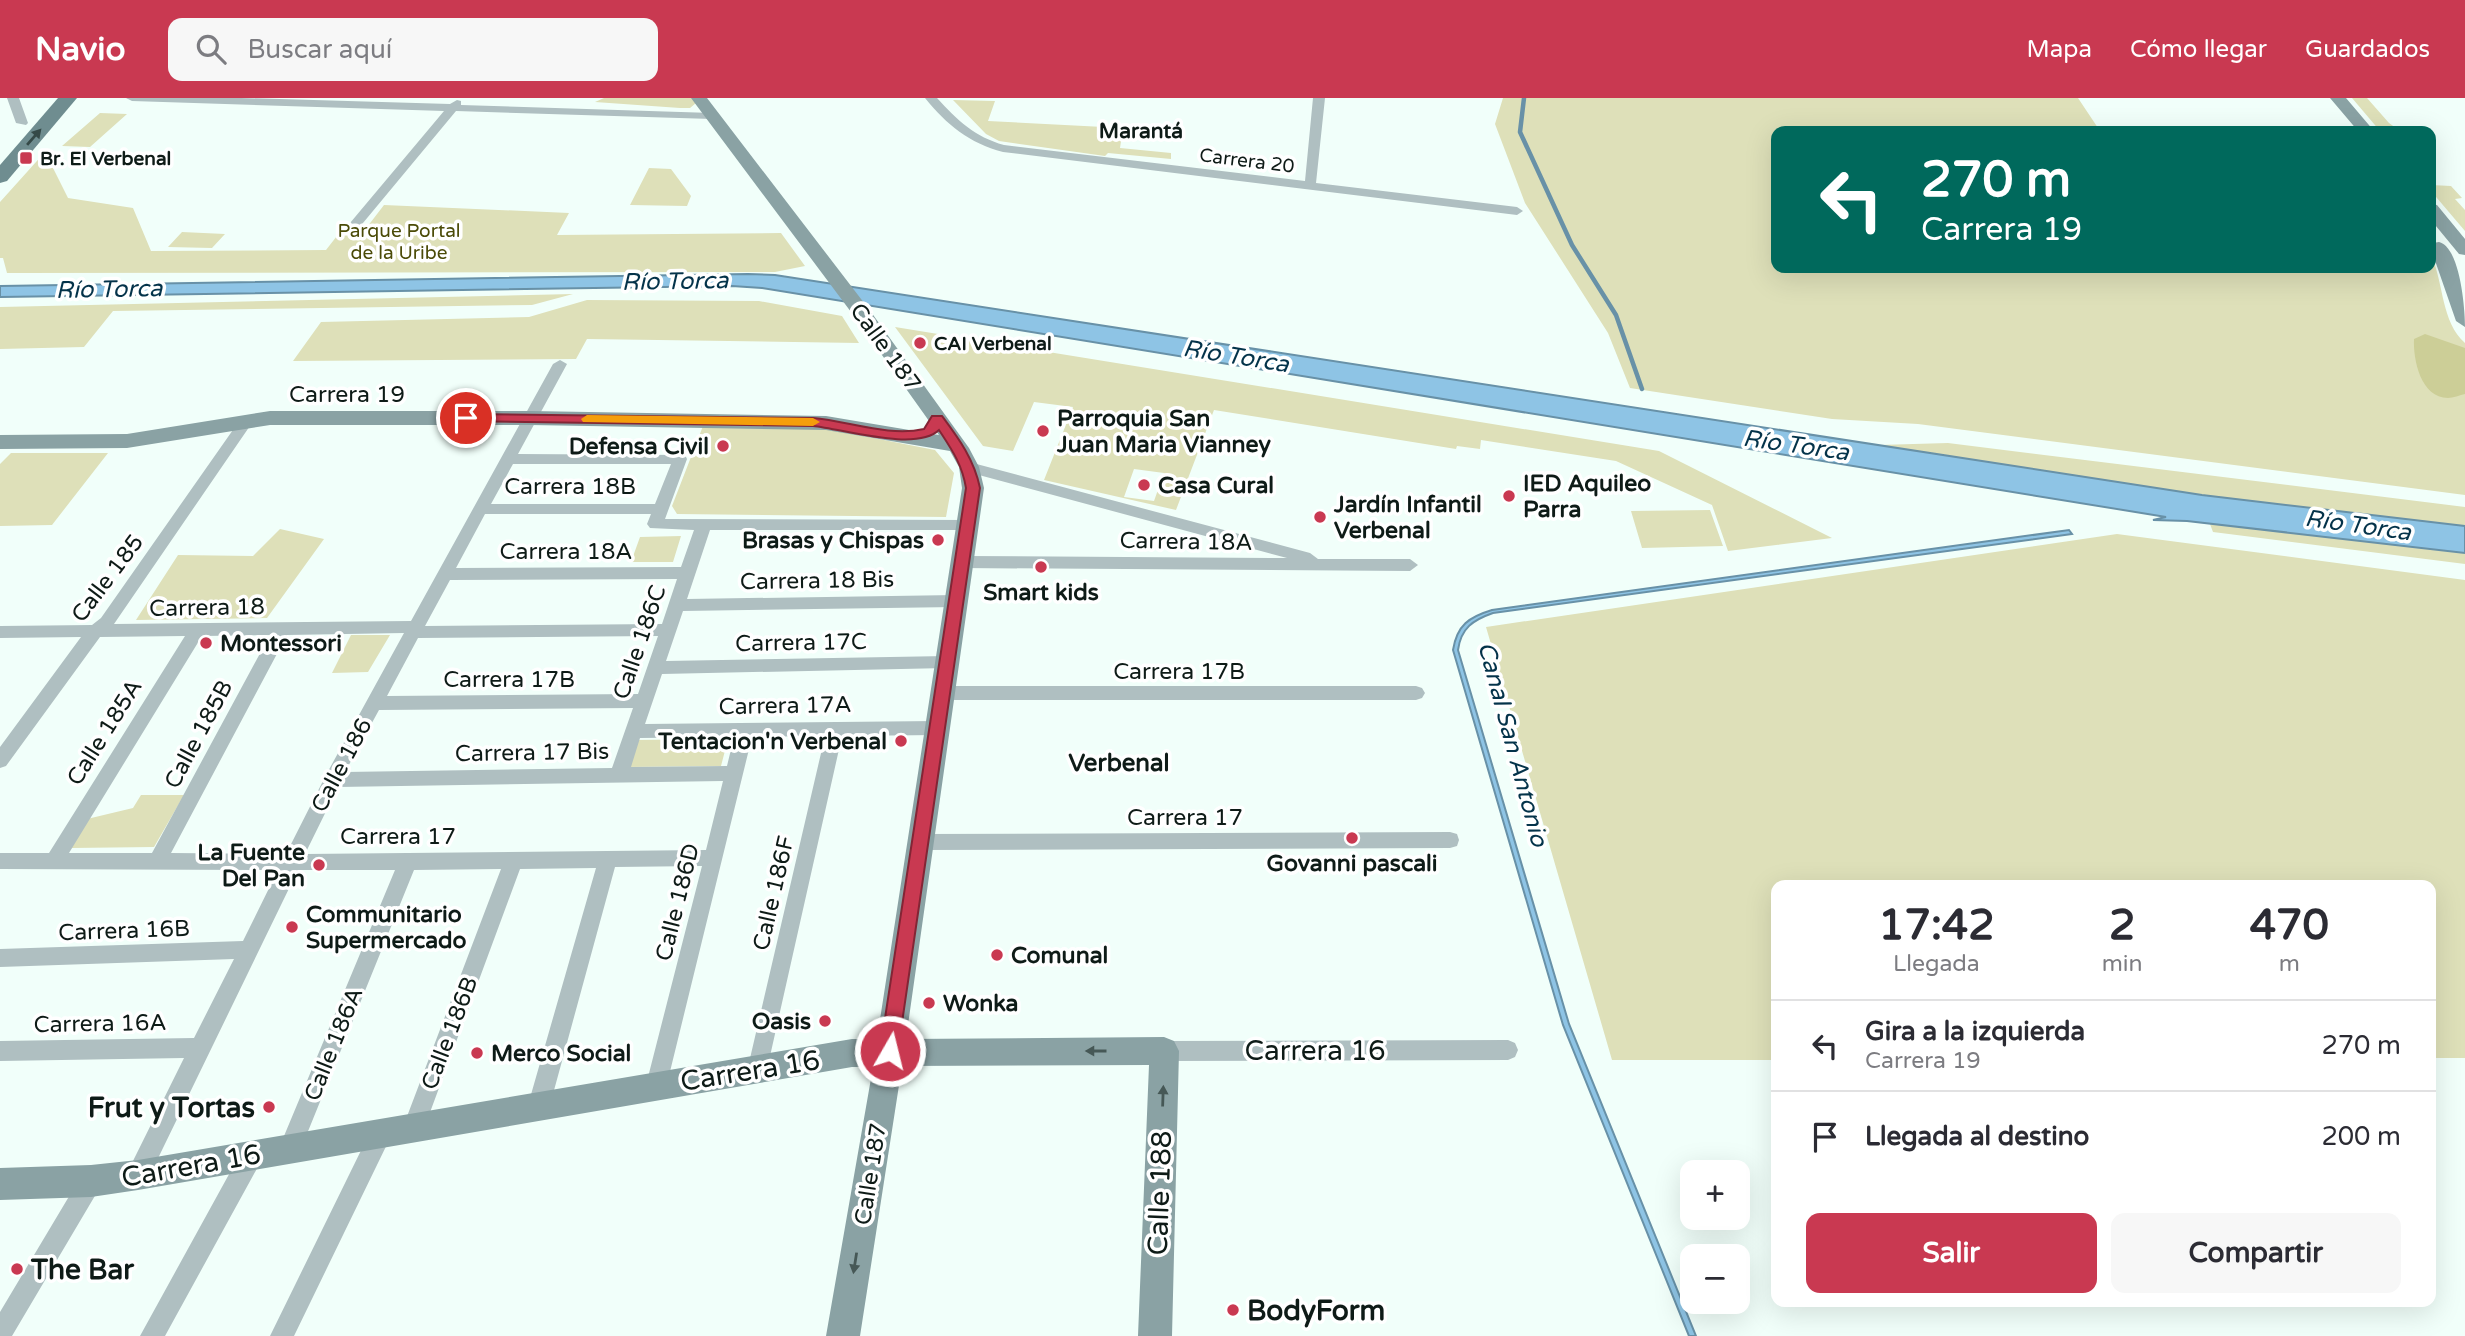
<!DOCTYPE html>
<html lang="es">
<head>
<meta charset="utf-8">
<style>
	body { margin:0; font-family:"Varela Round",sans-serif; background:#f7f7f7; color:#2b2b33; height:100vh; display:flex; flex-direction:column; font-size:26px; white-space:nowrap }
	* { box-sizing:border-box; margin:0 }
	p { font-size:23px; color:#7c7c81 }
	.icon { flex:none; width:38px; height:38px; fill:none; stroke:currentColor; stroke-width:2; stroke-linecap:round; stroke-linejoin:round }
	.map { position:relative; flex:1; overflow:hidden }
	.sheet { position:absolute; left:1771px; top:782px; width:665px; height:427px; display:flex; flex-direction:column; background:#fff; border-radius:14px; box-shadow:0 7px 28px #0002 }
	.sheet>* { flex:none }
	.top-card { position:absolute; left:1771px; top:28px; width:665px; height:147px; border-radius:14px; box-shadow:0 7px 28px #0002; background:#00695c; color:#fff; overflow:hidden }
	.tools { position:absolute; left:1680px; top:1062px; display:grid; gap:14px }
	.tools a { display:grid; place-items:center; width:70px; height:70px; border-radius:14px; background:#fff; box-shadow:0 7px 28px #0002; font-size:35px }
	.pin { position:absolute; display:grid; place-items:center; width:60px; height:60px; color:#fff; margin:-30px; border:4px solid #fff; border-radius:50%; box-shadow:0 2px 7px #0007 }
	.me { position:absolute; width:77px; margin:-38px; rotate:8deg; stroke-linejoin:round; filter:drop-shadow(0 0 5px #0008) }
	.turn { display:flex; align-items:center; gap:24px; height:147px; padding:0 35px; font-size:32px }
	.turn .icon { width:91px; height:91px; stroke-width:2.5 }
	.turn b { display:block; font-size:49px; line-height:60px }
	.eta { display:flex; justify-content:space-evenly; align-items:center; height:119px; text-align:center }
	.eta b { font-size:42px; font-weight:700; line-height:49px }
	.cta { display:flex; gap:14px; margin-top:auto; padding:14px 35px }
	.cta a { flex:1; height:80px; border-radius:14px; background:#c93951; color:#fff; font-size:28px; font-weight:700; line-height:80px; text-align:center }
	.cta a+a { background:#f7f7f7; color:#2b2b33 }
	ul { padding:0; list-style:none }
	li { display:flex; align-items:center; gap:21px; height:91px; padding:0 35px; border-top:2px solid #e1e1e2 }
	li div { flex:1 }
	li b { display:block; font-size:26px }
	li em { font-style:normal }
	header { display:flex; align-items:center; gap:42px; box-sizing:border-box; height:98px; padding:0 35px; background:#c93951; color:#fff }
	header strong { font-size:33px }
	nav { display:flex; gap:38px; margin-inline-start:auto; font-size:24px }
	.search { width:490px; height:63px; background:#f7f7f7; display:flex; align-items:center; gap:18px; box-sizing:border-box; padding:0 24px; border-radius:14px; color:#7c7c81; font-size:26px }
	.map>svg:first-child { display:block }
	.green { fill:#dee0b9; fill-rule:evenodd }
	.forest { fill:#ccce97 }
	.water { fill:#8ec4e5; stroke:#6891a7; stroke-width:2 }
	.lines { fill:none; stroke-linecap:round; stroke-linejoin:round }
	.stream { stroke:#6891a7; stroke-width:4.5 }
	.street { fill:#afbfc1; fill-rule:evenodd }
	.secondary { fill:#8aa2a4; fill-rule:evenodd }
	.primary { fill:#6f8d90; fill-rule:evenodd }
	.oneway { fill:#354947 }
	.oneway2 { fill:#465856 }
	.route { fill:#c93951; stroke:#832535; stroke-width:2 }
	.slow { fill:#f59e0b }
	.poi-dot { fill:#c93951; stroke:#fff; stroke-width:2.5 }
	.labels { text-anchor:middle; stroke-width:7; stroke-linejoin:round; paint-order:stroke }
	.far-poi-label { font-size:19px; font-weight:bold; fill:#0e1b17; stroke:#fff; text-anchor:start }
	.far-street-label { font-size:19px; fill:#0e1b17; stroke:#fff }
	.far-park-label { font-size:19px; fill:#4b4b08; stroke:#fff }
	.far-neighbourhood-label { font-size:21px; font-weight:bold; fill:#0e1b17; stroke:#fff }
	.street-label { font-size:23px; fill:#0e1b17; stroke:#fff }
	.poi-label { font-size:23px; font-weight:bold; fill:#0e1b17; stroke:#fff; text-anchor:start }
	.water-label { font-size:24px; font-style:italic; fill:#04334a; stroke:#fff }
	.neighbourhood-label { font-size:24px; font-weight:bold; fill:#0e1b17; stroke:#fff }
	.near-street-label { font-size:28px; fill:#0e1b17; stroke:#fff }
	.near-poi-label { font-size:28px; font-weight:bold; fill:#0e1b17; stroke:#fff; text-anchor:start }
</style>
</head>
<body>
<header>
<strong>Navio</strong>
<div class="search"><svg class="icon" aria-label="search" viewBox="0 0 24 24"><circle cx="10" cy="10" r="6"/><path d="M15 15l6 6"/></svg>Buscar aquí</div>
<nav><a>Mapa</a><a>Cómo llegar</a><a>Guardados</a></nav>
</header>
<div class="map">
<svg width="2465" height="1238" viewBox="0 0 2465 1238">
	<rect width="100%" height="100%" fill="#f1fffa"/>
	<!-- green -->
	<path class="green" d="M 604,0 L 694,0 L 696,5 L 690,10 L 680,10 L 595,4 Z
		M 1503,0 L 2078,0 L 2100,33 L 1776,33 L 1776,170 L 2431,170 L 2431,157 C 2444,185 2441,224 2465,245 L 2465,397 L 1918,326 L 1832,321 L 1630,290 L 1608,235 L 1525,105 L 1495,26 Z
		M 2352,0 L 2367,0 L 2389,25 L 2400,33 L 2380,33 Z
		M 953,2 L 995,3 L 988,23 L 1123,30 L 1120,50 L 1171,55 L 1171,61 L 1108,55 L 1105,58 L 999,43 L 986,36 Z
		M 100,15 L 127,16 L 90,49 L 62,48 Z
		M 45,54 L 68,100 L 133,110 L 151,153 L 326,152 L 340,134 L 364,133 L 384,107 L 569,115 L 557,137 L 781,135 L 805,168 L 775,174 L 7,175 L 3,160 L 0,160 L 0,104 Z
		M 649,70 L 671,71 L 691,98 L 687,108 L 630,107 Z
		M 2431,87 L 2451,88 L 2462,100 L 2455,101 L 2465,112 L 2465,133 L 2431,93 Z
		M 182,134 L 225,136 L 212,150 L 168,149 Z
		M 573,196 L 532,207 L 113,213 L 84,249 L 0,251 L 0,209 Z
		M 587,202 L 759,203 L 842,218 L 859,245 L 587,241 L 576,261 L 293,263 L 321,224 L 529,219 Z
		M 895,229 L 1659,353 L 1832,440 L 1728,453 L 1712,407 L 1616,363 L 1481,342 L 1480,351 L 1457,348 L 1456,351 L 1214,312 L 1176,412 L 1044,382 L 1073,309 L 1034,304 L 1013,353 L 983,348 ZM 1134,371 L 1164,375 L 1154,403 L 1124,399 Z
		M 703,328 L 812,328 L 935,352 L 954,375 L 946,419 L 677,416 L 672,408 Z
		M 1948,345 L 2465,409 L 2465,428 L 2202,397 L 1879,347 Z
		M 11,355 L 108,355 L 52,427 L 0,428 L 0,366 Z
		M 1710,412 L 1723,448 L 1642,450 L 1631,413 Z
		M 2210,426 L 2465,455 L 2465,466 L 2213,434 Z
		M 280,431 L 324,441 L 267,520 L 136,522 L 178,457 L 253,458 Z
		M 2117,436 L 2465,482 L 2465,960 L 2431,960 L 2431,788 L 1776,788 L 1776,962 L 1612,962 L 1486,529 Z
		M 681,438 L 673,464 L 631,464 L 640,439 Z
		M 351,537 L 390,537 L 368,574 L 332,575 Z
		M 728,641 L 721,668 L 627,669 L 635,642 Z
		M 141,697 L 184,697 L 154,749 L 71,750 L 87,721 L 133,710 Z"/>
	<!-- forest -->
	<path class="forest" d="M 2425,236 L 2465,250 L 2465,296 C 2460,297 2453,300 2448,300 C 2421,300 2413,262 2414,241 Z"/>
	<!-- water -->
	<path class="water" d="M 748,176 L 775,177 L 2202,397 L 2465,428 L 2465,455 L 2187,423 L 2153,422 L 2166,419 L 762,190 L 732,188 L 0,199 L 0,188 Z
		M 2069,432 L 2072,436 L 1493,515 C 1473,522 1461,530 1458,552 L 1569,926 L 1696,1238 L 1689,1238 L 1563,927 L 1453,552 C 1457,527 1469,519 1492,512 Z"/>
	<g class="lines">
		<!-- stream -->
		<path class="stream" d="M 1524,0 L 1520,34 L 1572,147 L 1616,217 L 1642,291"/>
		<!-- street -->
		<path class="street" d="M 7,0 L 19,0 L 28,25 L 26,27 L 16,25 Z
			M 126,0 L 241,0 L 450,6 L 457,2 L 461,3 L 461,7 L 712,15 L 718,18 L 712,21 L 456,13 L 353,137 L 349,138 L 343,134 L 345,131 L 444,13 L 132,3 Z
			M 925,0 L 937,0 C 957,22 975,39 1004,47 L 1305,83 L 1313,0 L 1325,0 L 1316,85 L 1517,109 L 1523,113 L 1517,117 L 1003,54 C 969,45 947,27 925,0 Z
			M 560,262 L 567,266 L 518,356 L 685,357 L 687,361 L 665,421 L 967,422 L 975,427 L 967,432 L 710,432 L 687,501 L 956,497 L 964,503 L 956,509 L 683,513 L 666,563 L 947,558 L 953,559 L 955,564 L 953,569 L 947,570 L 662,576 L 645,626 L 937,623 L 943,625 L 946,630 L 943,635 L 937,637 L 842,638 L 766,976 L 759,979 L 752,976 L 748,969 L 825,638 L 752,639 L 665,994 L 657,997 L 649,994 L 646,987 L 702,768 L 615,769 L 550,1007 L 547,1014 L 539,1017 L 531,1014 L 528,1007 L 596,770 L 520,771 L 422,1036 L 414,1040 L 406,1036 L 403,1029 L 501,771 L 414,772 L 298,1058 L 290,1061 L 282,1058 L 279,1050 L 395,772 L 298,772 L 146,1085 L 138,1088 L 130,1085 L 127,1077 L 130,1069 L 184,960 L 0,963 L 0,943 L 194,940 L 234,861 L 0,869 L 0,851 L 243,843 L 278,772 L 0,771 L 0,755 L 49,755 L 185,538 L 100,539 L 6,668 L 0,670 L 0,649 L 81,539 L 0,540 L 0,528 L 92,527 L 101,520 L 242,319 L 247,317 L 254,322 L 114,526 L 411,523 L 553,266 ZM 513,366 L 671,366 L 655,406 L 491,406 ZM 485,416 L 651,416 L 647,426 L 650,430 L 694,432 L 681,469 L 456,470 ZM 677,481 L 662,526 L 425,528 L 450,482 ZM 404,535 L 326,677 L 286,756 L 171,755 L 287,537 ZM 270,537 L 152,755 L 69,755 L 202,538 ZM 658,538 L 638,596 L 387,598 L 418,540 ZM 633,610 L 612,670 L 345,674 L 379,612 ZM 734,639 L 727,668 L 631,669 L 640,640 ZM 723,683 L 706,752 L 305,756 L 338,689 Z
			M 969,364 L 1310,455 L 1318,461 L 1410,461 L 1418,467 L 1410,473 L 962,470 L 954,464 L 962,458 L 1287,460 L 964,373 L 962,369 L 964,365 Z
			M 942,588 L 1416,588 L 1422,590 L 1425,595 L 1422,600 L 1416,602 L 942,602 L 936,600 L 933,595 L 936,590 Z
			M 1450,734 L 1457,736 L 1459,742 L 1457,748 L 1450,750 L 920,752 L 913,750 L 911,744 L 913,738 L 920,736 Z
			M 1508,942 L 1515,945 L 1518,952 L 1515,959 L 1508,962 L 1164,963 L 1157,960 L 1154,953 L 1157,946 L 1164,943 Z
			M 382,1023 L 390,1026 L 393,1034 L 294,1238 L 270,1238 L 374,1026 Z
			M 252,1046 L 260,1049 L 263,1057 L 260,1065 L 165,1238 L 140,1238 L 244,1049 Z
			M 91,1072 L 99,1075 L 102,1083 L 99,1091 L 12,1238 L 0,1238 L 0,1214 L 83,1075 Z"/>
		<!-- secondary -->
		<path class="secondary" d="M 691,0 L 707,0 L 871,214 L 969,350 L 979,369 L 984,390 L 906,941 L 1164,939 L 1174,943 L 1179,953 L 1172,1238 L 1138,1238 L 1149,967 L 902,968 L 860,1238 L 826,1238 L 873,969 L 852,969 L 138,1092 L 91,1099 L 0,1102 L 0,1070 L 91,1067 L 138,1062 L 852,941 L 877,941 L 962,390 L 959,369 L 950,353 L 826,332 L 530,327 L 270,327 L 127,350 L 0,351 L 0,337 L 127,336 L 270,313 L 530,313 L 826,318 L 939,337 L 857,222 Z
			M 2330,0 L 2346,0 L 2374,33 L 2358,33 Z
			M 2431,106 L 2437,107 L 2465,141 L 2465,157 L 2459,156 L 2431,122 Z
			M 2439,144 C 2460,149 2465,210 2465,229 L 2456,223 L 2431,151 L 2433,145 Z"/>
		<!-- primary -->
		<path class="primary" d="M 58,0 L 77,0 L 7,83 L 0,85 L 0,67 Z"/>
	</g>
	<!-- one-way arrows -->
	<defs><path id="oneway-solid" d="M-6-.8H1V-3.2L6.5 0L1 3.2V.8H-6Z" transform="scale(1.75)"/></defs>
	<use class="oneway" href="#oneway-solid" transform="translate(34 39) rotate(-49)"/>
	<g class="oneway2">
		<use href="#oneway-solid" transform="translate(1096 953) rotate(180)"/>
		<use href="#oneway-solid" transform="translate(1163 998) rotate(-88)"/>
		<use href="#oneway-solid" transform="translate(855 1165) rotate(99)"/>
	</g>
	<!-- route -->
	<path class="route" d="M 466,316 L 813,320 C 849,323 888,339 924,331 L 932,318 L 942,318 C 959,341 974,361 980,390 L 897,959 L 890,962 L 883,959 L 880,953 L 966,390 C 962,366 952,352 939,332 C 916,354 844,331 813,328 L 461,323 L 459,320 Z"/>
	<!-- slow -->
	<path class="slow" d="M 587,317 L 813,320 L 820,324 L 813,328 L 583,324 L 581,321 Z"/>
	<!-- markers -->
	<g class="poi-dot">
		<rect x="19" y="53" width="14" height="14" rx="3.5"/>
		<circle cx="920" cy="245" r="7"/>
		<circle cx="1043" cy="333" r="7"/>
		<circle cx="723" cy="348" r="7"/>
		<circle cx="1144" cy="387" r="7"/>
		<circle cx="1509" cy="398" r="7"/>
		<circle cx="1320" cy="419" r="7"/>
		<circle cx="938" cy="442" r="7"/>
		<circle cx="1041" cy="469" r="7"/>
		<circle cx="206" cy="545" r="7"/>
		<circle cx="901" cy="643" r="7"/>
		<circle cx="1352" cy="740" r="7"/>
		<circle cx="319" cy="767" r="7"/>
		<circle cx="292" cy="829" r="7"/>
		<circle cx="997" cy="857" r="7"/>
		<circle cx="929" cy="905" r="7"/>
		<circle cx="825" cy="923" r="7"/>
		<circle cx="477" cy="955" r="7"/>
		<circle cx="269" cy="1009" r="7"/>
		<circle cx="17" cy="1171" r="7"/>
		<circle cx="1233" cy="1212" r="7"/>
	</g>
	<g class="labels">
		<!-- far-poi labels -->
		<g class="far-poi-label">
			<text x="40" y="67">Br. El Verbenal</text>
			<text x="934" y="252">CAI Verbenal</text>
		</g>
		<!-- far-street labels -->
		<g class="far-street-label">
			<text transform="translate(1247 62) rotate(7)" y="7">Carrera 20</text>
		</g>
		<!-- far-park labels -->
		<g class="far-park-label">
			<text x="399" y="139">Parque Portal<tspan x="399" dy="22">de la Uribe</tspan></text>
		</g>
		<!-- far-neighbourhood labels -->
		<g class="far-neighbourhood-label">
			<text x="1141" y="40">Marantá</text>
		</g>
		<!-- street labels -->
		<g class="street-label">
			<text transform="translate(886 249) rotate(54)" y="8">Calle 187</text>
			<text x="347" y="304">Carrera 19</text>
			<text x="570" y="396">Carrera 18B</text>
			<text transform="translate(1186 443) rotate(1)" y="8">Carrera 18A</text>
			<text x="566" y="461">Carrera 18A</text>
			<text transform="translate(107 480) rotate(-53)" y="8">Calle 185</text>
			<text transform="translate(817 482) rotate(-1)" y="8">Carrera 18 Bis</text>
			<text transform="translate(207 509) rotate(-1)" y="8">Carrera 18</text>
			<text transform="translate(639 544) rotate(-71)" y="8">Calle 186C</text>
			<text transform="translate(801 544) rotate(-1)" y="8">Carrera 17C</text>
			<text x="1179" y="581">Carrera 17B</text>
			<text x="509" y="589">Carrera 17B</text>
			<text transform="translate(785 607) rotate(-1)" y="8">Carrera 17A</text>
			<text transform="translate(104 634) rotate(-58)" y="8">Calle 185A</text>
			<text transform="translate(198 636) rotate(-62)" y="8">Calle 185B</text>
			<text transform="translate(532 654) rotate(-1)" y="8">Carrera 17 Bis</text>
			<text transform="translate(341 667) rotate(-62)" y="8">Calle 186</text>
			<text x="1185" y="727">Carrera 17</text>
			<text x="398" y="746">Carrera 17</text>
			<text transform="translate(773 795) rotate(-77)" y="8">Calle 186F</text>
			<text transform="translate(677 804) rotate(-76)" y="8">Calle 186D</text>
			<text transform="translate(124 832) rotate(-2)" y="8">Carrera 16B</text>
			<text transform="translate(100 925) rotate(-1)" y="8">Carrera 16A</text>
			<text transform="translate(449 935) rotate(-69)" y="8">Calle 186B</text>
			<text transform="translate(333 946) rotate(-68)" y="8">Calle 186A</text>
			<text transform="translate(870 1076) rotate(-81)" y="8">Calle 187</text>
		</g>
		<!-- poi labels -->
		<g class="poi-label">
			<text x="1057" y="328">Parroquia San<tspan x="1057" dy="26">Juan Maria Vianney</tspan></text>
			<text x="709" y="356" text-anchor="end">Defensa Civil</text>
			<text x="1523" y="393">IED Aquileo<tspan x="1523" dy="26">Parra</tspan></text>
			<text x="1158" y="395">Casa Cural</text>
			<text x="1334" y="414">Jardín Infantil<tspan x="1334" dy="26">Verbenal</tspan></text>
			<text x="924" y="450" text-anchor="end">Brasas y Chispas</text>
			<text x="1041" y="502" text-anchor="middle">Smart kids</text>
			<text x="220" y="553">Montessori</text>
			<text x="887" y="651" text-anchor="end">Tentacion'n Verbenal</text>
			<text x="305" y="762" text-anchor="end">La Fuente<tspan x="305" dy="26">Del Pan</tspan></text>
			<text x="1352" y="773" text-anchor="middle">Govanni pascali</text>
			<text x="306" y="824">Communitario<tspan x="306" dy="26">Supermercado</tspan></text>
			<text x="1011" y="865">Comunal</text>
			<text x="943" y="913">Wonka</text>
			<text x="811" y="931" text-anchor="end">Oasis</text>
			<text x="491" y="963">Merco Social</text>
		</g>
		<!-- water labels -->
		<g class="water-label">
			<text transform="translate(675 183) rotate(-1)" y="8">Río Torca</text>
			<text transform="translate(109 191) rotate(-1)" y="8">Río Torca</text>
			<text transform="translate(1236 258) rotate(9)" y="8">Río Torca</text>
			<text transform="translate(1796 347) rotate(8)" y="8">Río Torca</text>
			<text transform="translate(2358 427) rotate(8)" y="8">Río Torca</text>
			<text transform="translate(1513 646) rotate(75)" y="8">Canal San Antonio</text>
		</g>
		<!-- neighbourhood labels -->
		<g class="neighbourhood-label">
			<text x="1119" y="673">Verbenal</text>
		</g>
		<!-- near-street labels -->
		<g class="near-street-label">
			<text x="1315" y="962">Carrera 16</text>
			<text transform="translate(750 972) rotate(-9)" y="10">Carrera 16</text>
			<text transform="translate(191 1067) rotate(-10)" y="10">Carrera 16</text>
			<text transform="translate(1159 1095) rotate(-88)" y="10">Calle 188</text>
		</g>
		<!-- near-poi labels -->
		<g class="near-poi-label">
			<text x="255" y="1019" text-anchor="end">Frut y Tortas</text>
			<text x="31" y="1181">The Bar</text>
			<text x="1247" y="1222">BodyForm</text>
		</g>
	</g>
</svg>
<div class="tools">
<a>+</a>
<a>−</a>
</div>
<div class="pin" style="left:466px;top:320px;background:#d93025"><svg class="icon" aria-label="arrive" viewBox="0 0 24 24"><path d="M6 21V4h12l-3 4 3 4H6"/></svg></div>
<svg class="me" style="left:890px;top:953px" viewBox="-20 -20 40 40"><circle r="17" fill="#c93951" stroke="#fff" stroke-width="3"/><path d="M0-11L8 9 0 5-8 9z" fill="#fff"/></svg>
<div class="top-card">
<div class="turn"><svg class="icon" aria-label="left" viewBox="0 0 24 24"><path d="M17 20v-9H6M10 6l-5 5 5 5"/></svg><div><b>270 m</b>Carrera 19</div></div>
</div>
<section class="sheet">
<div class="eta">
<div><b>17:42</b><p>Llegada</p></div>
<div><b>2</b><p>min</p></div>
<div><b>470</b><p>m</p></div>
</div>
<ul>
<li><svg class="icon" aria-label="left" viewBox="0 0 24 24"><path d="M17 20v-9H6M10 6l-5 5 5 5"/></svg><div><b>Gira a la izquierda</b><p>Carrera 19</p></div><em>270 m</em></li>
<li><svg class="icon" aria-label="arrive" viewBox="0 0 24 24"><path d="M6 21V4h12l-3 4 3 4H6"/></svg><div><b>Llegada al destino</b></div><em>200 m</em></li>
</ul>
<div class="cta"><a>Salir</a><a>Compartir</a></div>
</section>
</div>
</body>
</html>
